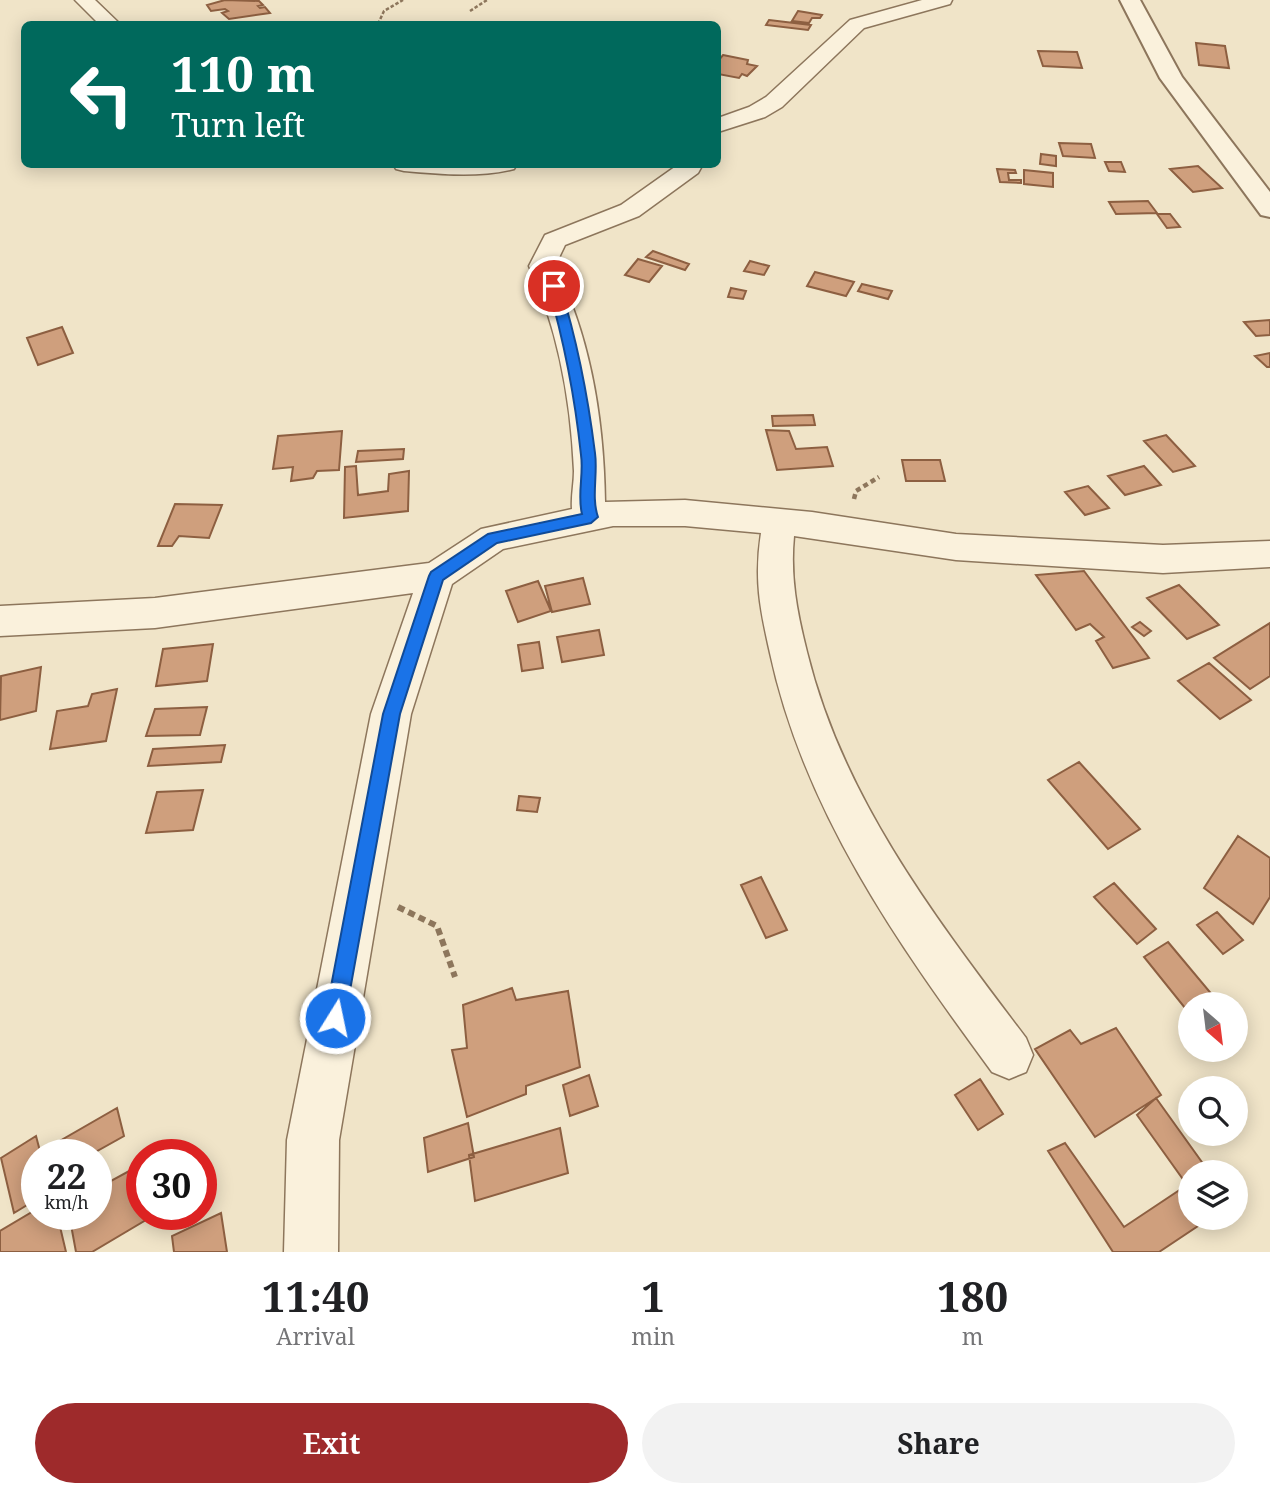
<!DOCTYPE html>
<html lang="en">
<head>
<meta charset="utf-8">
<style>
	body { margin:0; font-family:"Noto Serif",serif; background:#f2f2f2; color:#202124; height:100vh; display:flex; flex-direction:column; font-size:26px; white-space:nowrap }
	* { box-sizing:border-box; margin:0 }
	p { font-size:23px; color:#757577 }
	.icon { flex:none; width:38px; height:38px; fill:none; stroke:currentColor; stroke-width:2; stroke-linecap:round; stroke-linejoin:round }
	.map { position:relative; height:1252px; overflow:hidden }
	.side { display:flex; flex-direction:column; background:#fff; flex:1 }
	.side>* { flex:none }
	.hud { position:absolute; left:21px; top:21px; width:700px; height:147px; border-radius:10px; box-shadow:0 4px 18px #0003; background:#00695c; color:#fff; overflow:hidden }
	.needle { width:46px; rotate:152deg }
	.fabs { position:absolute; left:1178px; top:992px; display:grid; gap:14px }
	.fabs a { display:grid; place-items:center; width:70px; height:70px; border-radius:50%; background:#fff; box-shadow:0 4px 18px #0003; font-size:35px }
	.speed { position:absolute; left:21px; top:1139px; display:flex; gap:14px; font-size:35px; font-weight:700; text-align:center }
	.speed>* { display:grid; place-content:center; width:91px; height:91px; border-radius:50%; background:#fff; box-shadow:0 4px 18px #0003; line-height:1 }
	.speed small { font-size:18px; font-weight:400 }
	.speed .limit { border:10px solid #d22; background:#fff; color:#111 }
	.pin { position:absolute; display:grid; place-items:center; width:60px; height:60px; color:#fff; margin:-30px; border:4px solid #fff; border-radius:50%; box-shadow:0 2px 7px #0007 }
	.me { position:absolute; width:77px; margin:-38px; rotate:10deg; stroke-linejoin:round; filter:drop-shadow(0 0 5px #0008) }
	.turn { display:flex; align-items:center; gap:24px; height:147px; padding:0 35px; font-size:32px }
	.turn .icon { width:91px; height:91px; stroke-width:2.5 }
	.turn b { display:block; font-size:49px; line-height:60px }
	.eta { display:flex; justify-content:space-evenly; align-items:center; height:119px; text-align:center }
	.eta b { font-size:42px; font-weight:700; line-height:49px }
	.cta { display:flex; gap:14px; margin-top:auto; padding:14px 35px }
	.cta a { flex:1; height:80px; border-radius:42px; background:#9e2a2b; color:#fff; font-size:28px; font-weight:700; line-height:80px; text-align:center }
	.cta a+a { background:#f2f2f2; color:#202124 }
	.map>svg:first-child { display:block }
	.building { fill:#cf9f7d; stroke:#8d5f41; stroke-width:2 }
	.lines { fill:none; stroke-linecap:round; stroke-linejoin:round }
	.minor-casing { stroke:#8d765c; stroke-width:3 }
	.tertiary-casing { stroke:#8d765c; stroke-width:4 }
	.path-far2 { stroke:#8d765c; stroke-width:2.5; stroke-dasharray:3.5 2; stroke-linecap:butt }
	.path-far1 { stroke:#8d765c; stroke-width:4.5; stroke-dasharray:5 3.5; stroke-linecap:butt }
	.path { stroke:#8d765c; stroke-width:6; stroke-dasharray:7 4.5; stroke-linecap:butt }
	.minor { fill:#faf1dc; fill-rule:evenodd }
	.tertiary { fill:#faf1dc; fill-rule:evenodd }
	.route { fill:#1a73e8; stroke:#114b97; stroke-width:2 }
</style>
</head>
<body>
<div class="map">
<svg width="1270" height="1252" viewBox="0 0 1270 1252">
	<rect width="100%" height="100%" fill="#f0e4c8"/>
	<!-- building -->
	<path class="building" d="M 225,0 L 259,1 L 263,5 L 258,6 L 260,8 L 265,7 L 270,13 L 229,19 L 222,13 L 228,11 L 225,9 L 211,11 L 207,5 Z
		M 798,11 L 822,15 L 820,18 L 812,18 L 809,23 L 792,21 Z
		M 769,20 L 811,25 L 808,30 L 766,25 Z
		M 1196,43 L 1225,46 L 1229,68 L 1199,65 Z
		M 1038,51 L 1077,52 L 1082,68 L 1043,66 Z
		M 723,55 L 748,60 L 747,64 L 757,66 L 747,76 L 742,74 L 739,78 L 718,74 L 718,61 Z
		M 1059,143 L 1091,144 L 1095,158 L 1063,156 Z
		M 1041,154 L 1056,156 L 1056,166 L 1040,164 Z
		M 1105,162 L 1121,162 L 1125,172 L 1109,171 Z
		M 1198,166 L 1222,188 L 1193,192 L 1170,169 Z
		M 997,169 L 1015,170 L 1016,173 L 1008,173 L 1009,180 L 1021,180 L 1021,183 L 1000,182 Z
		M 1024,170 L 1053,173 L 1053,187 L 1024,184 Z
		M 1148,201 L 1157,213 L 1116,214 L 1109,202 Z
		M 1157,214 L 1170,214 L 1180,227 L 1167,228 Z
		M 653,251 L 689,264 L 685,270 L 646,257 Z
		M 638,259 L 662,266 L 649,282 L 625,275 Z
		M 750,261 L 769,266 L 764,275 L 744,271 Z
		M 815,272 L 854,282 L 846,296 L 807,286 Z
		M 862,284 L 892,291 L 888,299 L 858,291 Z
		M 731,288 L 746,291 L 743,299 L 728,297 Z
		M 1270,320 L 1270,335 L 1256,336 L 1244,322 Z
		M 62,327 L 73,353 L 38,365 L 27,338 Z
		M 1270,353 L 1270,367 L 1267,367 L 1255,356 Z
		M 813,415 L 815,425 L 773,426 L 772,416 Z
		M 766,430 L 789,431 L 796,449 L 827,447 L 833,466 L 777,470 Z
		M 342,431 L 339,470 L 317,471 L 313,478 L 291,481 L 293,467 L 273,469 L 278,436 Z
		M 1166,435 L 1195,466 L 1173,472 L 1144,441 Z
		M 404,449 L 403,459 L 356,462 L 358,451 Z
		M 902,460 L 940,460 L 945,481 L 906,481 Z
		M 356,466 L 358,495 L 388,491 L 389,474 L 409,471 L 408,511 L 344,518 L 345,467 Z
		M 1144,466 L 1161,485 L 1125,495 L 1108,476 Z
		M 1088,486 L 1109,508 L 1085,515 L 1065,492 Z
		M 175,504 L 222,505 L 209,538 L 179,536 L 172,546 L 158,546 Z
		M 1084,571 L 1149,658 L 1113,668 L 1096,641 L 1104,637 L 1090,624 L 1076,630 L 1036,575 Z
		M 583,578 L 590,604 L 552,612 L 545,586 Z
		M 538,581 L 551,611 L 518,622 L 506,591 Z
		M 1179,585 L 1219,625 L 1187,639 L 1147,598 Z
		M 1140,622 L 1151,631 L 1144,636 L 1132,627 Z
		M 1270,623 L 1270,676 L 1250,689 L 1214,658 Z
		M 599,630 L 604,655 L 562,662 L 557,637 Z
		M 539,642 L 543,668 L 522,671 L 518,645 Z
		M 213,644 L 207,681 L 156,686 L 163,649 Z
		M 1209,663 L 1251,700 L 1220,719 L 1178,681 Z
		M 41,667 L 36,711 L 0,720 L 1,676 Z
		M 117,689 L 106,741 L 50,749 L 57,711 L 88,706 L 92,694 Z
		M 207,707 L 200,735 L 146,736 L 155,709 Z
		M 225,745 L 221,762 L 148,766 L 153,749 Z
		M 1079,762 L 1140,829 L 1108,849 L 1048,780 Z
		M 203,790 L 193,830 L 146,833 L 157,792 Z
		M 519,796 L 540,798 L 537,812 L 517,810 Z
		M 1238,836 L 1270,858 L 1270,897 L 1253,924 L 1204,888 Z
		M 761,877 L 787,930 L 766,938 L 741,885 Z
		M 1114,883 L 1156,929 L 1137,944 L 1094,897 Z
		M 1217,912 L 1243,940 L 1223,954 L 1197,925 Z
		M 1168,942 L 1214,997 L 1203,1004 L 1190,1004 L 1189,1013 L 1144,957 Z
		M 512,988 L 516,1000 L 568,991 L 580,1067 L 526,1086 L 526,1094 L 467,1117 L 452,1050 L 467,1048 L 463,1005 Z
		M 1116,1028 L 1161,1095 L 1095,1137 L 1035,1049 L 1070,1030 L 1081,1044 Z
		M 589,1075 L 598,1106 L 570,1116 L 563,1085 Z
		M 980,1079 L 1003,1114 L 978,1130 L 955,1095 Z
		M 1156,1098 L 1209,1172 L 1190,1172 L 1190,1218 L 1210,1218 L 1159,1252 L 1113,1252 L 1048,1151 L 1065,1143 L 1124,1227 L 1187,1185 L 1137,1115 Z
		M 117,1108 L 124,1136 L 90,1155 L 61,1155 L 58,1142 Z
		M 468,1123 L 474,1157 L 428,1172 L 424,1138 Z
		M 560,1128 L 568,1173 L 475,1201 L 469,1155 Z
		M 36,1136 L 41,1155 L 37,1155 L 37,1199 L 14,1213 L 1,1158 Z
		M 142,1164 L 142,1214 L 156,1214 L 92,1252 L 76,1252 L 69,1214 L 96,1214 L 96,1189 Z
		M 37,1209 L 37,1214 L 57,1214 L 66,1252 L 0,1252 L 0,1231 Z
		M 221,1213 L 227,1252 L 174,1252 L 172,1236 Z"/>
	<g class="lines">
		<defs>
			<path id="minor" d="M 75,0 L 95,0 L 120,24 L 99,24 Z
				M 922,0 L 952,0 L 950,4 L 864,28 L 782,107 L 765,117 L 718,132 L 718,118 L 749,107 L 766,97 L 850,20 Z
				M 393,164 L 517,164 L 514,169 C 478,178 441,174 404,171 L 396,169 Z
				M 679,164 L 703,164 L 698,173 L 639,216 L 565,245 L 555,266 C 591,338 604,422 605,502 L 685,500 L 812,512 L 956,534 L 1163,545 L 1270,541 L 1270,567 L 1163,573 L 956,560 L 794,536 C 790,577 797,612 807,652 C 843,799 936,919 1026,1038 L 1033,1055 L 1026,1072 L 1009,1079 L 992,1072 C 898,944 804,811 770,653 C 760,609 754,579 761,533 L 685,526 L 613,526 L 503,549 L 452,584 L 411,714 L 339,1140 L 338,1252 L 284,1252 L 287,1140 L 321,969 L 371,714 L 413,593 L 155,628 L 0,636 L 0,606 L 155,598 L 429,563 L 481,529 L 572,509 C 571,496 574,484 574,471 C 571,402 558,328 529,266 L 545,235 L 621,205 Z"/>
			<path id="tertiary" d="M 1120,0 L 1140,0 L 1182,77 L 1270,192 L 1270,217 L 1261,215 L 1160,78 Z"/>
		</defs>
		<!-- minor casing -->
		<use href="#minor" class="minor-casing"/>
		<!-- tertiary casing -->
		<use href="#tertiary" class="tertiary-casing"/>
		<!-- path-far2 -->
		<path class="path-far2" d="M 470,11 L 487,0
			M 378,24 L 384,11 L 403,0"/>
		<!-- path-far1 -->
		<path class="path-far1" d="M 854,499 L 856,491 L 879,477"/>
		<!-- path -->
		<path class="path" d="M 398,907 L 437,926 L 455,977"/>
		<!-- minor -->
		<use href="#minor" class="minor"/>
		<!-- tertiary -->
		<use href="#tertiary" class="tertiary"/>
	</g>
	<!-- route -->
	<path class="route" d="M 554,283 L 560,286 C 577,340 588,397 595,453 C 598,474 591,497 598,517 L 591,523 L 497,543 L 443,580 L 400,714 L 345,1018 L 342,1025 L 335,1028 L 328,1025 L 325,1018 L 383,714 L 429,576 L 431,572 L 488,534 L 582,514 C 577,495 584,474 581,455 C 575,398 564,341 548,286 Z"/>
</svg>
<div class="fabs">
<a><svg class="needle" viewBox="-14 -14 28 28"><path d="M0-13l5 13h-10z" fill="#e53935"/><path d="M0 13l5-13h-10z" fill="#757577"/></svg></a>
<a><svg class="icon" aria-label="search" viewBox="0 0 24 24"><circle cx="10" cy="10" r="6"/><path d="M15 15l6 6"/></svg></a>
<a><svg class="icon" aria-label="layers" viewBox="0 0 24 24"><path d="M12 4l9 5-9 5-9-5zM3 14l9 5 9-5"/></svg></a>
</div>
<div class="speed"><div>22<small>km/h</small></div><div class="limit">30</div></div>
<div class="pin" style="left:554px;top:286px;background:#d93025"><svg class="icon" aria-label="arrive" viewBox="0 0 24 24"><path d="M6 21V4h12l-3 4 3 4H6"/></svg></div>
<svg class="me" style="left:335px;top:1018px" viewBox="-20 -20 40 40"><circle r="17" fill="#1a73e8" stroke="#fff" stroke-width="3"/><path d="M0-11L8 9 0 5-8 9z" fill="#fff"/></svg>
<div class="hud">
<div class="turn"><svg class="icon" aria-label="left" viewBox="0 0 24 24"><path d="M17 20v-9H6M10 6l-5 5 5 5"/></svg><div><b>110 m</b>Turn left</div></div>
</div>
</div>
<section class="side">
<div class="eta">
<div><b>11:40</b><p>Arrival</p></div>
<div><b>1</b><p>min</p></div>
<div><b>180</b><p>m</p></div>
</div>
<div class="cta"><a>Exit</a><a>Share</a></div>
</section>
</body>
</html>
